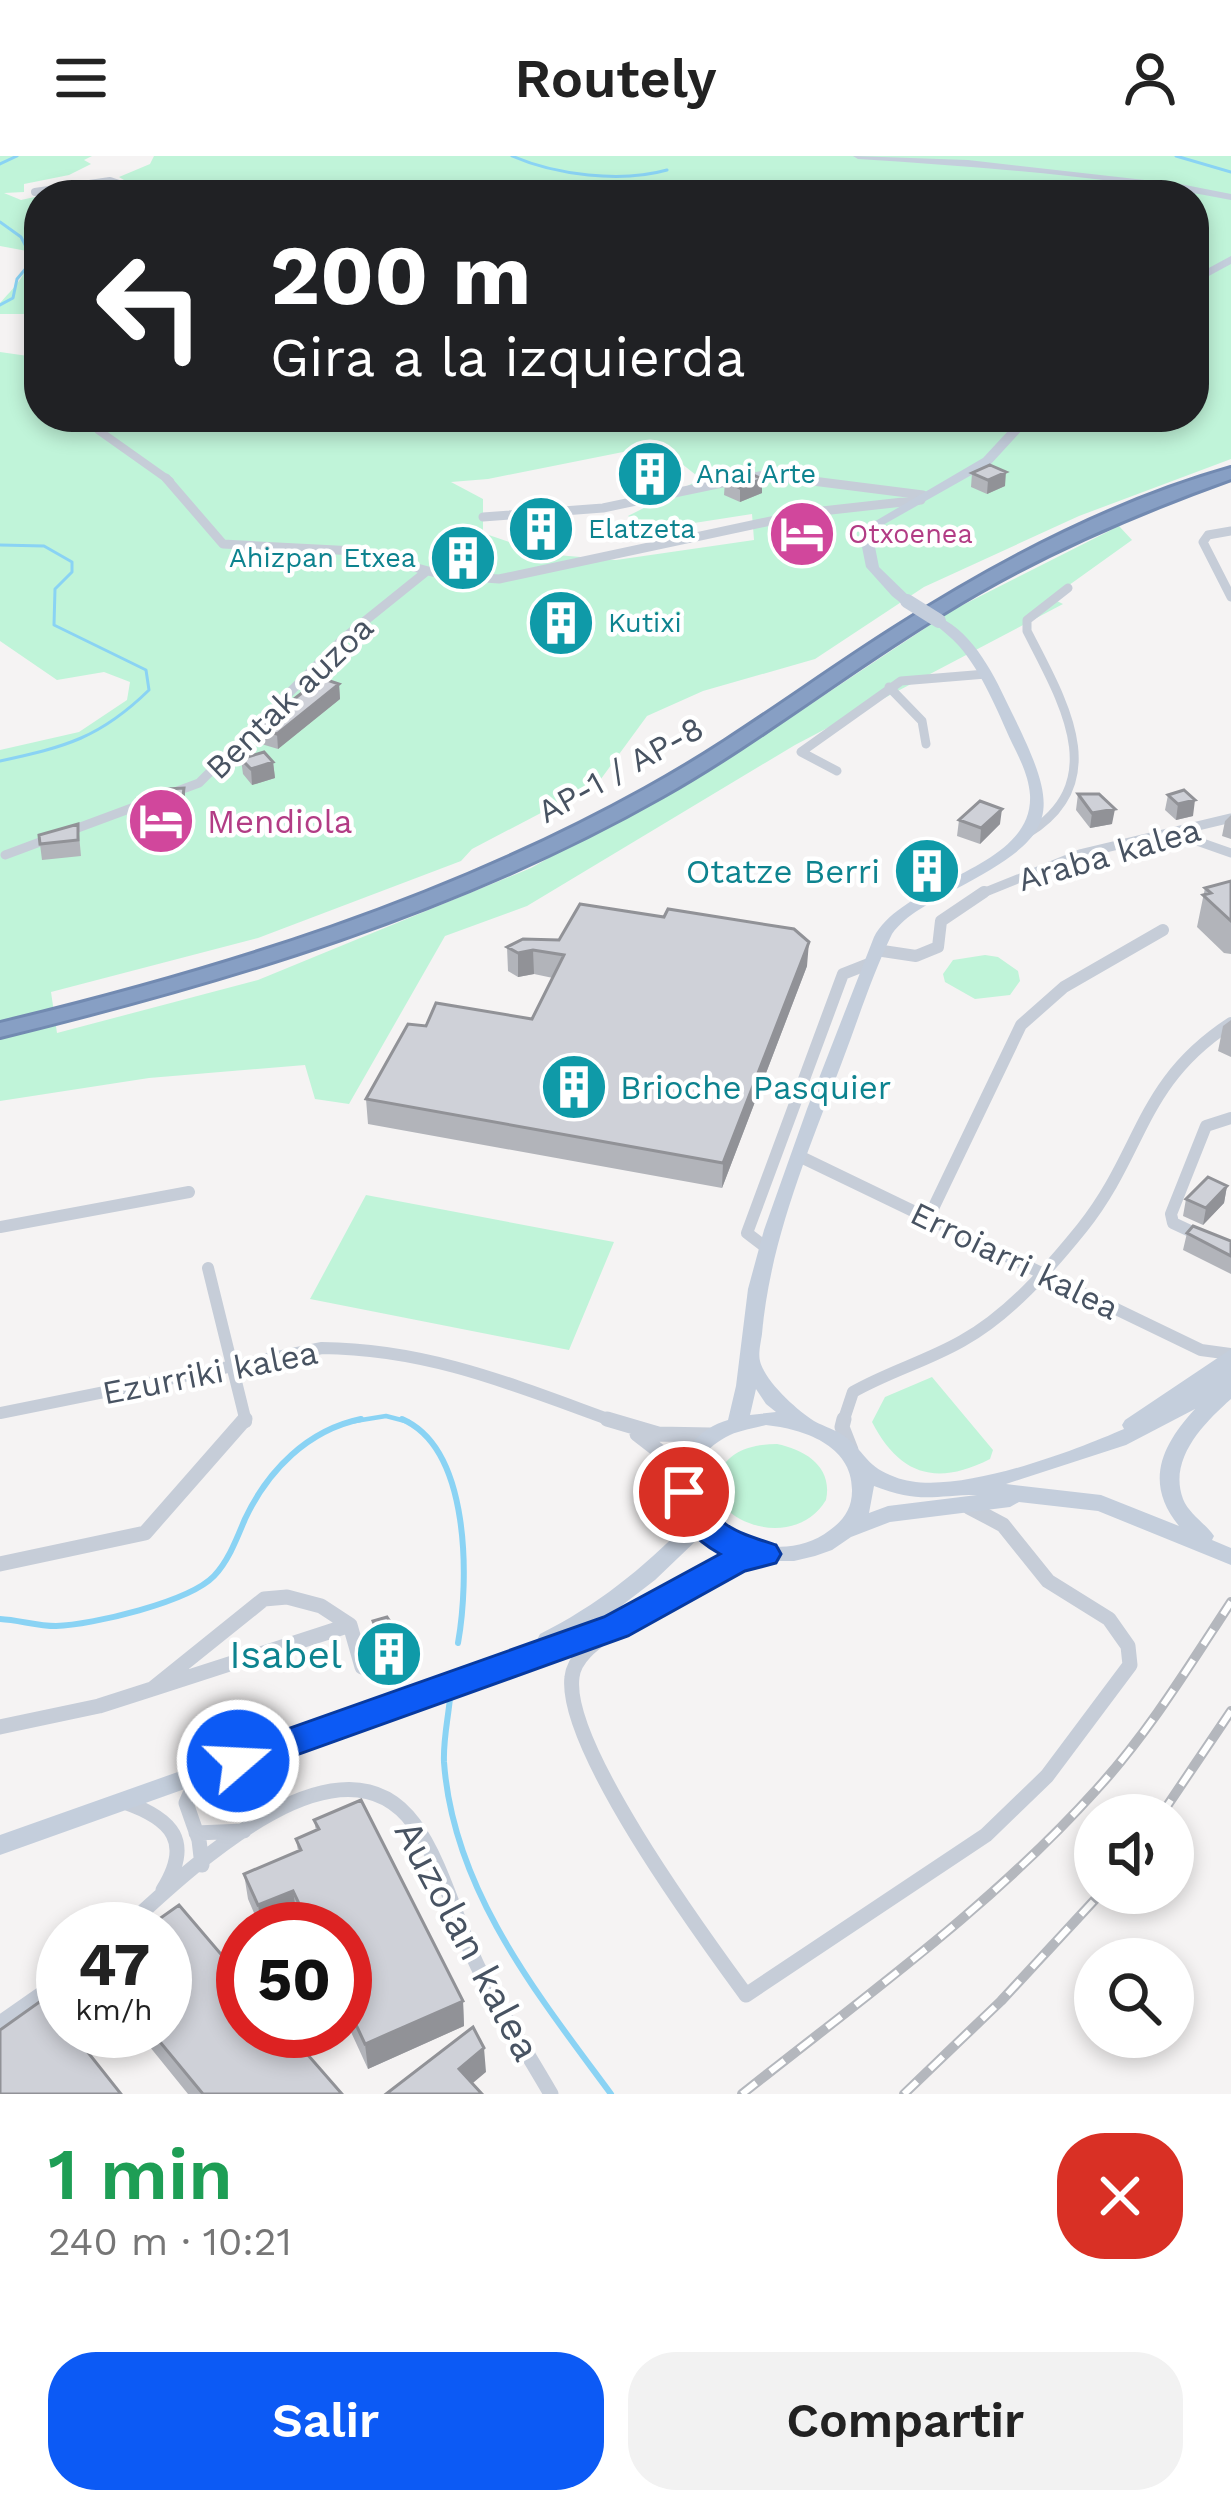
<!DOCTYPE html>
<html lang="es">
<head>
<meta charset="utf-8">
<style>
	body { margin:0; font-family:"Work Sans",sans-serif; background:#f2f2f2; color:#222; height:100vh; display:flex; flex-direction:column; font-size:45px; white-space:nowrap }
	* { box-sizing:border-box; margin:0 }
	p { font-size:39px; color:#767676 }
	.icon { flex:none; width:66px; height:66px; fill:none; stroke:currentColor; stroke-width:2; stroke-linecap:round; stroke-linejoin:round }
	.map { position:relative; height:1938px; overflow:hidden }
	.drawer { display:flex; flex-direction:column; background:#fff; flex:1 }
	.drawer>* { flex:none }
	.banner { position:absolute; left:24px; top:24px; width:1185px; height:252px; border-radius:48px; box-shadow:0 6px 18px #0003; background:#202124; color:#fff; overflow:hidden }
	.buttons { position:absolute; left:1074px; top:1638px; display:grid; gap:24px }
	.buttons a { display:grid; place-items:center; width:120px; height:120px; border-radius:50%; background:#fff; box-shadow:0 6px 18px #0003; font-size:60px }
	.speed { position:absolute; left:36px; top:1746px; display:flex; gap:24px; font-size:60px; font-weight:700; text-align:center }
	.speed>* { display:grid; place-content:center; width:156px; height:156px; border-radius:50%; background:#fff; box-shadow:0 6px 18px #0003; line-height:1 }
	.speed small { font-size:30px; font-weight:400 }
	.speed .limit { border:18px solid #d22; background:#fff; color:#111 }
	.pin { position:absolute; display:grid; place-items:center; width:102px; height:102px; color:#fff; margin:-51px; border:6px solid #fff; border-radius:50%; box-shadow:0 3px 12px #0007 }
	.me { position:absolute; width:132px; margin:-66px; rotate:71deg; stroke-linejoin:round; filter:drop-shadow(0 0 9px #0008) }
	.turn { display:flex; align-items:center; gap:42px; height:252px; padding:0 48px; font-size:54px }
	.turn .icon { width:156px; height:156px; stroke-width:2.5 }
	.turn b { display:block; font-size:84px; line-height:102px }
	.round { display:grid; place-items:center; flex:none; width:126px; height:126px; border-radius:48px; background:#f2f2f2 }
	.headline { display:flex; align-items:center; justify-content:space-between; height:204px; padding:0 48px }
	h1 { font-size:72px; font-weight:600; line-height:90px; color:#1e9e55 }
	.button { display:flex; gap:24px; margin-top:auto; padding:24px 48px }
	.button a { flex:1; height:138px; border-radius:48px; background:#0c5af5; color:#fff; font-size:48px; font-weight:600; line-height:138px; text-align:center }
	.button a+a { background:#f2f2f2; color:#222 }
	header { display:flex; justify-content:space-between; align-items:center; height:156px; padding:0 48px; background:#fff; font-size:54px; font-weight:600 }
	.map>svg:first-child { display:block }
	.green { fill:#c0f4d9; fill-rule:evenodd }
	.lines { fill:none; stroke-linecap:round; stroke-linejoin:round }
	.stream-far2 { stroke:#8ad3f4; stroke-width:3 }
	.stream-far1 { stroke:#8ad3f4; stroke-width:4.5 }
	.stream { stroke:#8ad3f4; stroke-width:6 }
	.highway-casing { stroke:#728ab1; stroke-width:6 }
	.street-far3 { stroke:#c6cdd8; stroke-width:8 }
	.street-far2 { stroke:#c6cdd8; stroke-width:9 }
	.street-far1 { stroke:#c6cdd8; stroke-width:12 }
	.street { stroke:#c6cdd8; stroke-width:15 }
	.secondary { fill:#c4cedc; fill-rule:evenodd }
	.highway { fill:#879fc4; fill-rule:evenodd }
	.rail-casing { stroke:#b4b7bd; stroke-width:10 }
	.rail { stroke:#fff; stroke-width:6; stroke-dasharray:18; stroke-linecap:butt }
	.secondary-bridge { stroke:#c4cedc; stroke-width:14 }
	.wall { fill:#b2b4ba }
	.shaded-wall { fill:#919297 }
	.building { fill:#cfd1d8; stroke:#919297; stroke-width:3 }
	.route { fill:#0c5af5; stroke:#083a9f; stroke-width:3 }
	.labels { text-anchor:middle; stroke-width:9; stroke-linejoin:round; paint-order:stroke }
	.far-culture-label { font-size:27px; fill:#0d838f; stroke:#fff; text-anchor:start }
	.far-hotel-label { font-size:27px; fill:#b23c85; stroke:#fff; text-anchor:start }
	.street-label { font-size:33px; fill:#485362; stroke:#fff }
	.hotel-label { font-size:33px; fill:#b23c85; stroke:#fff; text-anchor:start }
	.culture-label { font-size:33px; fill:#0d838f; stroke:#fff; text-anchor:end }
	.near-culture-label { font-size:39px; fill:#0d838f; stroke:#fff; text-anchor:end }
	.near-street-label { font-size:39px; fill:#485362; stroke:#fff }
</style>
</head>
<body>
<header><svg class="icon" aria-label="menu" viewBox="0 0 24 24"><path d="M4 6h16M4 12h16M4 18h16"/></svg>Routely<svg class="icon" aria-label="person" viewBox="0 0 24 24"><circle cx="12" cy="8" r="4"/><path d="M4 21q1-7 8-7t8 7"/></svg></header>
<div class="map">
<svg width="1231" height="1938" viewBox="0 0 1231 1938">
	<rect width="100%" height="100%" fill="#f5f3f3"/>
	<!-- green -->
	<path class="green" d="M 0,0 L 92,0 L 84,4 L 91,8 L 69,19 L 24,28 L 24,36 L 4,37 L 21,44 L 39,40 L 39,158 L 0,158 L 0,147 C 14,131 31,117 27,95 L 0,90 Z
		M 154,0 L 1231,0 L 1231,303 L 1079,360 L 924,431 L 815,503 L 703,535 L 647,560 L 598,627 L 472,693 L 461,705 L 258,782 L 51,836 L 57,877 L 258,824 L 531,712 L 746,591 L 951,455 L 1119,370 L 1132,384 L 1051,442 L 1063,448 L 795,589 L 527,750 L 445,780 L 349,948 L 315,943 L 305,909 L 149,922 L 0,945 L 0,594 L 79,576 L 127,544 L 130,526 L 104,516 L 57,524 L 0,485 L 0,196 L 35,201 L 32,226 L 39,226 L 39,261 L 1194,261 L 1194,39 L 49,39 L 114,27 L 134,30 L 119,21 L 150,8 ZM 658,289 L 701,323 L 628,360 L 649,374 L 752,358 L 754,384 L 616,404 L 545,398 L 483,377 L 483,343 L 451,326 L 488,323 Z
		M 985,799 L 998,801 L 1018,815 L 1020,825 L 1010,839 L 975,843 L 945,826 L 943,818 L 953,804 Z
		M 366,1039 L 614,1086 L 569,1194 L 310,1143 Z
		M 932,1221 L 993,1294 L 990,1303 C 935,1331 899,1318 872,1266 L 885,1241 Z
		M 777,1288 C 806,1294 833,1311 826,1344 C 804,1381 752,1379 724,1351 L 716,1324 C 725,1296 749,1288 777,1288 Z"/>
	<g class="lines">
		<!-- stream-far2 -->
		<path class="stream-far2" d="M 512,0 C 555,19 621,27 667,14
			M 1176,0 L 1231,16
			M 0,8 L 17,0
			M 0,66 L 21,81 L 33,104 L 17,123 L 13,142 L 0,149
			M 0,389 L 44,390 L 72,406 L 72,416 L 55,433 L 54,469 L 146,514 L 149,534 C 100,582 65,591 0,605"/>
		<!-- stream-far1 -->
		<path class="stream-far1" d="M 349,1266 L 386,1260 L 409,1266"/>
		<!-- stream -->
		<path class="stream" d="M 402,1263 C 471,1293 469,1425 458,1487
			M 0,1463 C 19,1464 37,1470 56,1470 C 92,1469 189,1446 214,1420 C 229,1404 237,1382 245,1363 C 268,1314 308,1274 361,1263
			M 450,1542 C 448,1563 443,1585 444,1606 C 453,1734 538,1839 611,1938"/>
		<defs>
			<path id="highway" d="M 1231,312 L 1231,323 C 1131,359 1034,401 944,457 C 848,515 760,585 663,640 C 457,757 229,825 0,881 L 0,867 C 224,813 443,745 645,633 C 733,585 812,524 896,471 C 999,405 1114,345 1231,312 Z"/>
		</defs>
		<!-- highway casing -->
		<use href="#highway" class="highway-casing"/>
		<!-- street-far3 -->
		<path class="street-far3" d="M 35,36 L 110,25 L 152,39
			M 98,261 L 98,274 L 170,325
			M 731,325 L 762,319 L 813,325"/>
		<!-- street-far2 -->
		<path class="street-far2" d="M 166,322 L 223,388 L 355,395 L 443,419 L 499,423 L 813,356 L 921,344
			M 789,322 L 923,339
			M 483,361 L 603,352 L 746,322
			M 1231,375 L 1208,379 L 1203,386 L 1231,441
			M 889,531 L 922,565 L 926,588
			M 837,615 L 801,596 L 901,525 L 986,518
			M 1027,678 C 1113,626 1062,544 1027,475 L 1027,464 L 1068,432
			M 1177,678 L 1231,697
			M 5,699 L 199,627 L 345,481 L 427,415
			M 978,739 L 1080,698 L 1231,662"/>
		<!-- street-far1 -->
		<path class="street-far1" d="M 876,794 L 916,800 L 938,791 L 941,765 L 984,736
			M 1231,962 L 1206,970 L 1171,1058 L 1173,1067 L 1231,1094
			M 801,1001 L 1201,1194 L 1231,1198
			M 928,1063 L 1021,869 L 1064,831 L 1163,774
			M 0,1071 L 189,1036
			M 768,1093 L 747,1077 L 843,818 L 871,807
			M 208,1112 L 246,1266
			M 0,1257 L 322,1192 C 430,1193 516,1230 616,1266
			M 843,1266 L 853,1236 C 888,1216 927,1205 962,1185 C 1009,1159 1048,1114 1082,1072 C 1144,994 1139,927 1231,867"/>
		<!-- street -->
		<path class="street" d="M 607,1263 L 658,1278 L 710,1279
			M 844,1263 L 842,1271 L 851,1294
			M 637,1278 L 659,1295 L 683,1325
			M 0,1408 L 145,1377 L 245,1263
			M 287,1441 L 321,1450 L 350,1469 L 152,1533 L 264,1443 Z
			M 350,1469 L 362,1511
			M 607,1478 C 593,1488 574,1502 572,1521 C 563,1590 703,1780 746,1839 L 986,1679 L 1047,1620 L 1130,1509 L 1128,1490 L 1109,1463 L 1048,1425 L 1003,1369 L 969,1351
			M 0,1571 L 99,1550 L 152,1533
			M 198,1619 L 186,1647 L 199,1684 L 202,1709
			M 124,1646 C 173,1663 193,1686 163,1734
			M 196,1677 L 244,1675
			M 124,1773 C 185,1717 340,1566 414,1668 C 442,1706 457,1768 478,1811 C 499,1854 527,1896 551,1938
			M 0,1867 L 63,1823"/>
		<!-- secondary -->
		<path class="secondary" d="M 853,0 L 968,4 L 1180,28 L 1231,38 L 1231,44 C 1109,20 982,11 858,3 Z
			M 1231,100 L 1231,108 L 1194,128 L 1194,120 Z
			M 1021,261 L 1034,261 L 991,308 L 883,369 L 875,391 L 879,411 L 914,445 L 912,448 L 902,448 L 892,440 L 866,411 L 862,391 L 872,367 L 983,302 Z
			M 939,461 C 975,478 995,521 1011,555 C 1064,662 1058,679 952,735 C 931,747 906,758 892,778 C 872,819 858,864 842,906 C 809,993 770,1084 762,1178 C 761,1185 758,1198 760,1205 C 765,1226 798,1255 814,1265 C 825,1271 837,1274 847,1282 C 866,1298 867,1311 895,1321 C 949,1343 1071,1296 1124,1273 L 1122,1269 L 1125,1264 L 1231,1193 L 1231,1243 C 1204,1267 1168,1303 1183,1343 C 1189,1358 1205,1367 1214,1380 L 1212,1384 L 1231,1392 L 1231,1409 L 1098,1355 L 1019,1346 L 1010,1351 L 890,1366 L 851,1381 L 832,1394 L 815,1400 L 794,1405 L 768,1405 L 742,1411 L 624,1476 L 0,1699 L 0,1679 L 539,1488 L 537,1484 L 540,1478 C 598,1449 645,1411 689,1365 C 685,1357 679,1347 677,1339 C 670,1305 696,1273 728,1264 L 736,1230 L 748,1133 L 764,1074 L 807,953 L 874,781 C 905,723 1034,713 1030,639 C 1029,621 1020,603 1012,587 C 997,554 983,518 959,490 C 951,481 941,474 932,465 ZM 756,1233 L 766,1248 L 776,1256 L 750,1259 ZM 1195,1253 C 1161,1290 1144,1327 1179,1370 L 1101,1339 L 1006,1328 L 1126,1289 ZM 766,1269 C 803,1273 853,1289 852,1335 C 852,1352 844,1364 830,1374 C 754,1432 636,1325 730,1279 C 741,1274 755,1272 766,1269 ZM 874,1330 C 920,1348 934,1339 977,1339 L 888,1350 L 869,1357 ZM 702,1379 L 715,1390 L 733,1397 L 599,1467 L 655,1424 Z"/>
		<!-- highway -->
		<use href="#highway" class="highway"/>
		<defs>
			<path id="rail" d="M 1161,1659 L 1231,1555
				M 742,1938 C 864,1841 993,1749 1097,1633 C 1149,1576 1189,1510 1231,1446
				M 904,1938 L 1001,1845 L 1101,1737"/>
		</defs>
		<!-- rail casing -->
		<use href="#rail" class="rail-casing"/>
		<!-- rail -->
		<use href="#rail" class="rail"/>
		<!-- secondary-bridge -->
		<path class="secondary-bridge" d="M 907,445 L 939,465"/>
	</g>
	<!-- wall -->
	<path class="wall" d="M 972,317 L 1005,330 L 987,338 L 971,331 Z
		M 725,325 L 762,337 L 740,346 L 724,339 Z
		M 521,353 L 558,361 L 559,375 L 535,381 L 521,367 Z
		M 782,365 L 822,365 L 824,380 L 804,390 L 782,379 Z
		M 483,378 L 485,405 L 459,406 L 457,380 Z
		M 534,451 L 587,454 L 587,468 L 546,478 L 534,466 Z
		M 339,528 L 340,543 L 278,593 L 258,587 L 257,572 Z
		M 241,603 L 273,606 L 275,622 L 252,629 L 243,618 Z
		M 184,632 L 186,648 L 183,671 L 136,674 L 134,658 Z
		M 1078,638 L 1112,668 L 1090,672 L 1076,654 Z
		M 1168,639 L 1193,660 L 1176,664 L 1165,654 Z
		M 1231,659 L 1231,683 L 1222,680 L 1225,665 Z
		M 959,664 L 1000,668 L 980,688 L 957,680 Z
		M 78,668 L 81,700 L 42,704 L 40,688 Z
		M 910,690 L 946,692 L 945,721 L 935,727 L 908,722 Z
		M 1231,725 L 1231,798 L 1224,797 L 1197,771 L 1205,732 Z
		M 507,791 L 807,810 L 722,1032 L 368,968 L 366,943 L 426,870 L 532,863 L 553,822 L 534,818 L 518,821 L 508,815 Z
		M 1231,864 L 1231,901 L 1218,895 L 1223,870 Z
		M 1227,1030 L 1224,1047 L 1203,1069 L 1183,1060 L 1186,1043 Z
		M 1187,1077 L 1231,1085 L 1231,1118 L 1183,1094 Z
		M 373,1465 L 406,1504 L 381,1512 L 371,1489 L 370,1472 L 373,1471 Z
		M 314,1664 L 463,1845 L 464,1870 L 368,1913 L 345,1863 L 345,1773 L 303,1773 L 297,1760 L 261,1773 L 248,1743 L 244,1718 L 298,1695 L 296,1683 L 316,1675 Z
		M 137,1875 L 165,1875 L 342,1938 L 188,1938 Z"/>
	<!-- shaded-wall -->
	<path class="shaded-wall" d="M 1006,316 L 1005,330 L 987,338 L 988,324 Z
		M 762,323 L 762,337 L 740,346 L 740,332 Z
		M 558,361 L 559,375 L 535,381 L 534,366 Z
		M 823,361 L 822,367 L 825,366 L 824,380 L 804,390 L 805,375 Z
		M 587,454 L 587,468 L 546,478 L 545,463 Z
		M 339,528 L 340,543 L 278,593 L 277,578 Z
		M 273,606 L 275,622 L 252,629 L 251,613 Z
		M 184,632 L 186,648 L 183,671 L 181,656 Z
		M 1195,644 L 1193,660 L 1176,664 L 1178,648 Z
		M 1002,653 L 1000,668 L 980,688 L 981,672 Z
		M 1115,653 L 1112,668 L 1090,672 L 1092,657 Z
		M 946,706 L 945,721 L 935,727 L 937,711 Z
		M 809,786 L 807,810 L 722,1032 L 723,1007 Z
		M 533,794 L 534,818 L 518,821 L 518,797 Z
		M 1227,1030 L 1224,1047 L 1203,1069 L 1206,1052 Z
		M 405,1487 L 406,1504 L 381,1512 L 379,1495 Z
		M 293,1735 L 297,1760 L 262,1773 L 258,1749 Z
		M 463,1845 L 464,1870 L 368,1913 L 365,1888 Z
		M 484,1892 L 486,1916 L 461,1937 L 459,1913 Z"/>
	<!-- building -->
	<path class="building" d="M 990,309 L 1006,316 L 988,324 L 972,317 Z
		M 749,317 L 762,323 L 740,332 L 725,325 Z
		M 548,351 L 558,361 L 534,366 L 521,353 Z
		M 807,354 L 823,361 L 819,363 L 825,366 L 805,375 L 782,365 Z
		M 483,378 L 484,390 L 459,391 L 457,380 Z
		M 576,442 L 587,454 L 545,463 L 534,451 Z
		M 321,522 L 339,528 L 277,578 L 257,572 Z
		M 264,596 L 273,606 L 251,613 L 241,603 Z
		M 184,632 L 181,656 L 134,658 L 137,643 L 166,642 L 167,633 Z
		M 1184,634 L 1195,644 L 1178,648 L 1168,639 Z
		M 1078,638 L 1099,638 L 1115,653 L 1092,657 Z
		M 980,645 L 1002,653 L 981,672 L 959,664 Z
		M 78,668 L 78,684 L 40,688 L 39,679 Z
		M 910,690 L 946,692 L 946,706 L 937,711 L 910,706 Z
		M 1231,725 L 1231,765 L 1203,739 L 1211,737 L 1205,732 Z
		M 580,748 L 664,761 L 668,753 L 794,773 L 809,786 L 723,1007 L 366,943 L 408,868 L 426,870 L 436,847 L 532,863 L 564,799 L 533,794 L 518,797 L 507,791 L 523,783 L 559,784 Z
		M 1208,1021 L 1227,1030 L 1206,1052 L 1186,1043 Z
		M 1193,1070 L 1231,1085 L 1231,1100 L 1187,1077 Z
		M 387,1461 L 405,1487 L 379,1495 L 370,1472 L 375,1470 L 373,1465 Z
		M 361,1644 L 463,1845 L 365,1888 L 345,1845 L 345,1773 L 311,1773 L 293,1735 L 258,1749 L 244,1718 L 301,1694 L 296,1683 L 319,1673 L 314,1664 Z
		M 179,1749 L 243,1824 L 243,1875 L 287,1875 L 342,1938 L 203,1938 L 151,1875 L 165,1875 L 165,1773 L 145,1773 Z
		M 45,1842 L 63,1865 L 63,1875 L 71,1875 L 121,1938 L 0,1938 L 0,1874 Z
		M 473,1871 L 484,1892 L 459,1913 L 482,1938 L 386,1938 Z"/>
	<!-- route -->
	<path class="route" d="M 684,1324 L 695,1328 C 718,1371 730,1374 776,1389 L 781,1398 L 776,1407 L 745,1415 L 628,1480 L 238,1620 L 225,1616 L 220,1605 L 225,1595 L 604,1461 L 720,1398 C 692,1382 680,1366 668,1336 L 672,1328 Z"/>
	<!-- icons -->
	<defs>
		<symbol id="building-disc" viewBox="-11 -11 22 22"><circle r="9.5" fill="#0f9aa8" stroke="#fff"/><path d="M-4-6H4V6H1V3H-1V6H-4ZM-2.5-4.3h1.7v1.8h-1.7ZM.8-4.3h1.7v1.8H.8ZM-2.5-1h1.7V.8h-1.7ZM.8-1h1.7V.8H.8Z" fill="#fff"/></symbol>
		<symbol id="hotel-disc" viewBox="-11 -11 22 22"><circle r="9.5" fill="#d1479c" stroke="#fff"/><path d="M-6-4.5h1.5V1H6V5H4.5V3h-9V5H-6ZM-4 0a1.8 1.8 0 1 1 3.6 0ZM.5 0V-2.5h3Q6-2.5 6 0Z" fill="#fff"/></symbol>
	</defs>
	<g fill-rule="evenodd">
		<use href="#building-disc" x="612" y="280" width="76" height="76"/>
		<use href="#building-disc" x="503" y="335" width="76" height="76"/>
		<use href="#hotel-disc" x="764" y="340" width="76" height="76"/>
		<use href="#building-disc" x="425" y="364" width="76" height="76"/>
		<use href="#building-disc" x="523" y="429" width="76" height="76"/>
		<use href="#hotel-disc" x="123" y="627" width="76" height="76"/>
		<use href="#building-disc" x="889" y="677" width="76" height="76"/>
		<use href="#building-disc" x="536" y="893" width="76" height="76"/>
		<use href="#building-disc" x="351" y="1460" width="76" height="76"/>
	</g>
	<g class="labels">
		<!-- far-culture labels -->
		<g class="far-culture-label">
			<text x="696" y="327">Anai Arte</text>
			<text x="588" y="382">Elatzeta</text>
			<text x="416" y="411" text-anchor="end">Ahizpan Etxea</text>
			<text x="608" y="476">Kutixi</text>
		</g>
		<!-- far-hotel labels -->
		<g class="far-hotel-label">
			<text x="848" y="387">Otxoenea</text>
		</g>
		<!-- street labels -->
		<g class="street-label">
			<text transform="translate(289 541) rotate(-44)" y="12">Bentak auzoa</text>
			<text transform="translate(620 613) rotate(-29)" y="12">AP-1 / AP-8</text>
			<text transform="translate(1109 698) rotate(-16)" y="12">Araba kalea</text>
			<text transform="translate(1015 1104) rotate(26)" y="12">Erroiarri kalea</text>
			<text transform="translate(210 1216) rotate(-11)" y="12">Ezurriki kalea</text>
		</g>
		<!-- hotel labels -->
		<g class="hotel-label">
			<text x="207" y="677">Mendiola</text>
		</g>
		<!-- culture labels -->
		<g class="culture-label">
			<text x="880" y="727">Otatze Berri</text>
			<text x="620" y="943" text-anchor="start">Brioche Pasquier</text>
		</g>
		<!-- near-culture labels -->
		<g class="near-culture-label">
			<text x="342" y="1512">Isabel</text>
		</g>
		<!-- near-street labels -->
		<g class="near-street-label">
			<text transform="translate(468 1784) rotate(62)" y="14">Auzolan kalea</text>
		</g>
	</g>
</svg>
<div class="buttons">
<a><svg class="icon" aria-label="sound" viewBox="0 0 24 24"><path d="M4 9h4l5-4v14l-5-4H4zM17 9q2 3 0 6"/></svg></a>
<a><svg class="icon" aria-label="search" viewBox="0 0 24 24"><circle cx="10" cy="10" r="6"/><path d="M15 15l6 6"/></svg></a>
</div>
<div class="speed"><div>47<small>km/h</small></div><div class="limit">50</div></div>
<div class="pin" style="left:684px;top:1336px;background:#d93025"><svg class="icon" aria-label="arrive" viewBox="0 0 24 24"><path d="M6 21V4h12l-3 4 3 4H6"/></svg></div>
<svg class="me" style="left:238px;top:1605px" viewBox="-20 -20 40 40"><circle r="17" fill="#0c5af5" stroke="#fff" stroke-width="3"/><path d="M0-11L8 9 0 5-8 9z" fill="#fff"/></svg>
<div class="banner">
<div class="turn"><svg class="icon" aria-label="left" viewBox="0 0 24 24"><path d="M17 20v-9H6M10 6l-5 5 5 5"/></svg><div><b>200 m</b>Gira a la izquierda</div></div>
</div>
</div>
<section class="drawer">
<div class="headline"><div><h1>1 min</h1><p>240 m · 10:21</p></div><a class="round" style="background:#d93025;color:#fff"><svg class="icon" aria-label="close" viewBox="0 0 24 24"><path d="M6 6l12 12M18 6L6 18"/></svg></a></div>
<div class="button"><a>Salir</a><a>Compartir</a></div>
</section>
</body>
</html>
